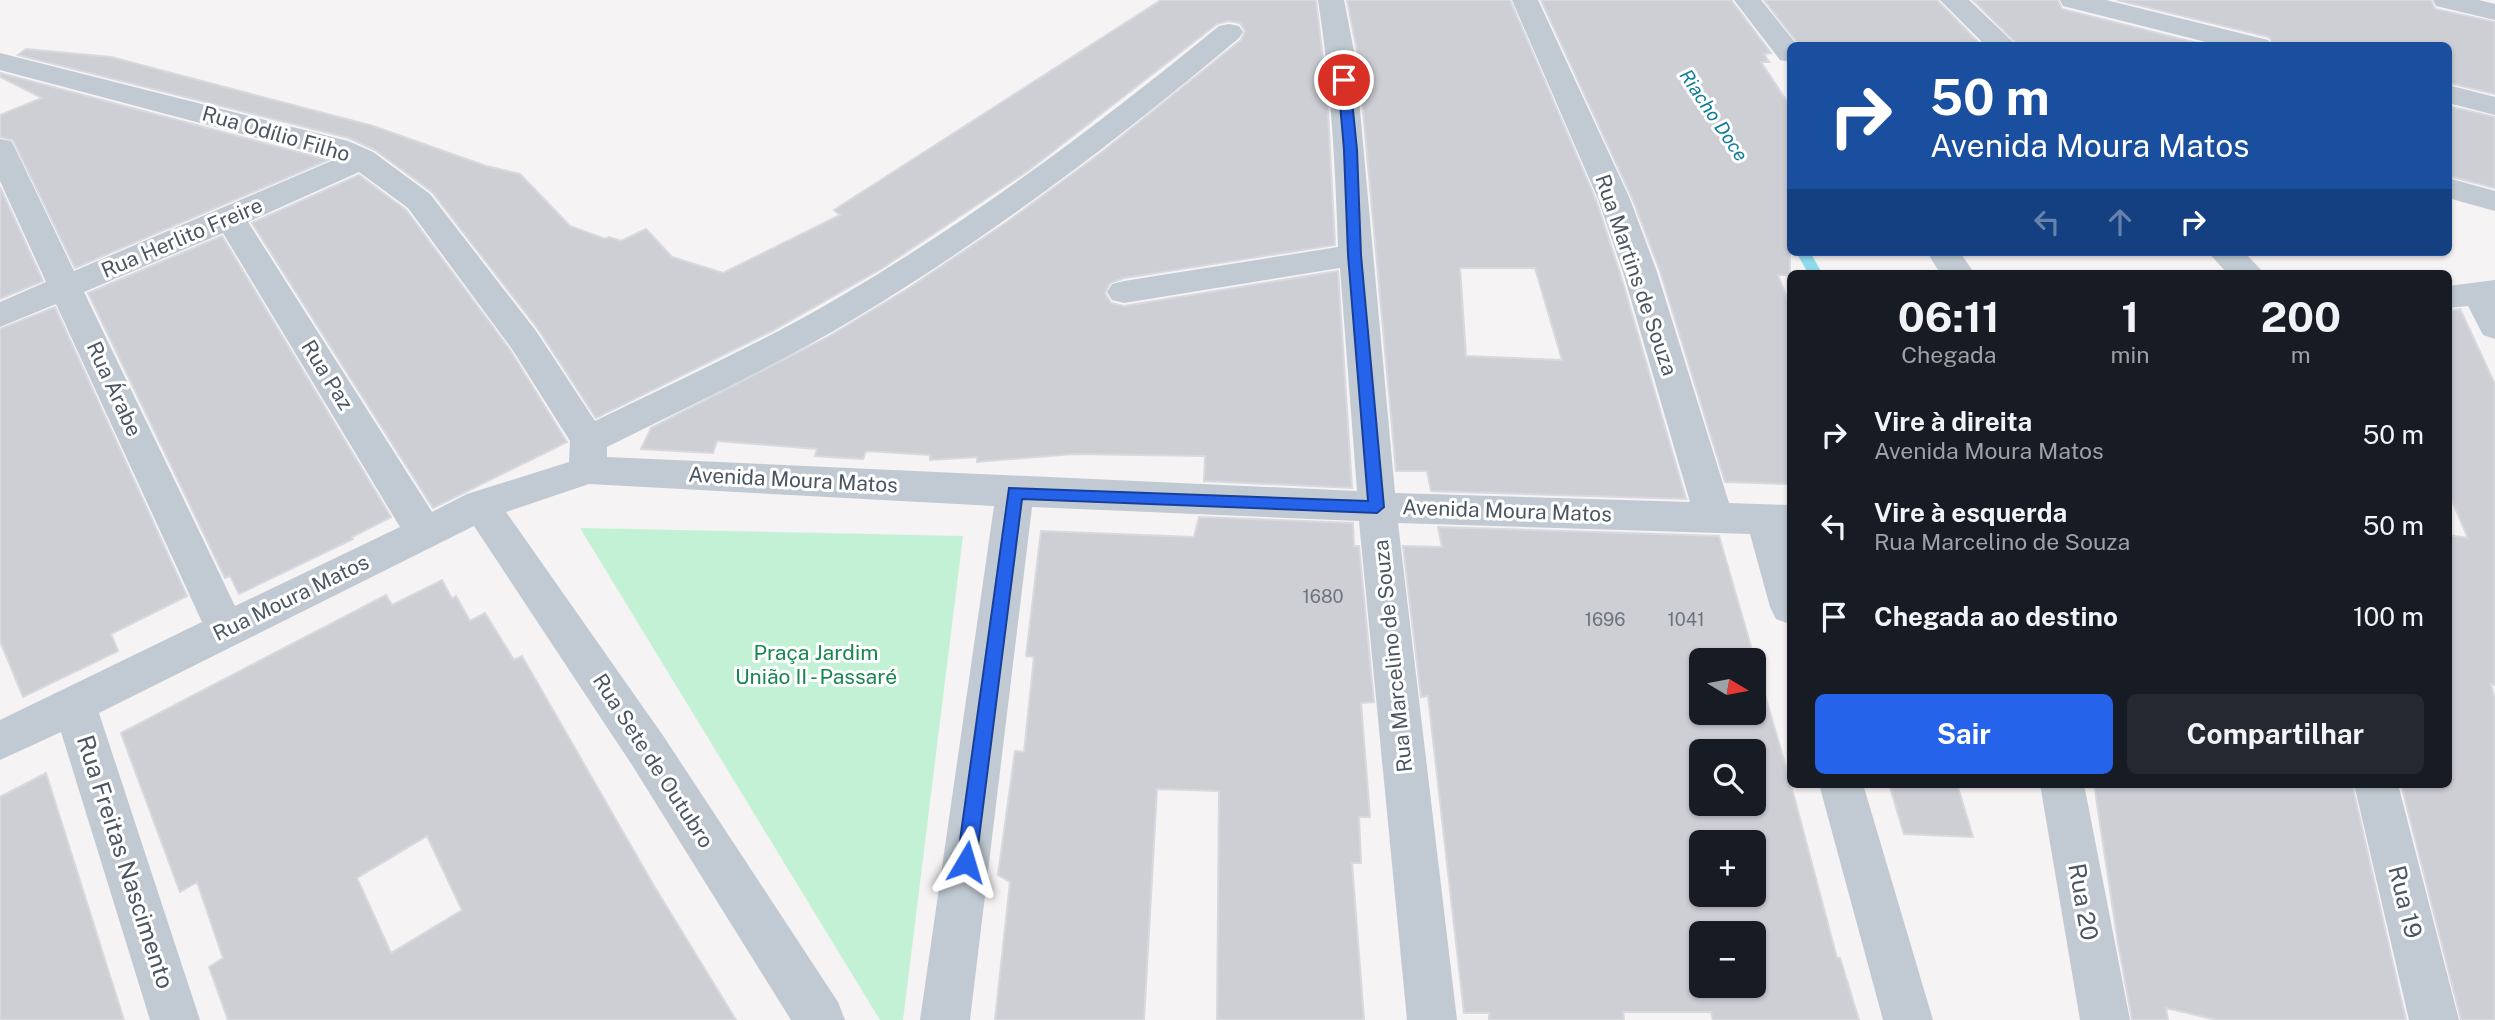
<!DOCTYPE html>
<html lang="pt">
<head>
<meta charset="utf-8">
<style>
	body { margin:0; font-family:"Public Sans",sans-serif; background:#242831; color:#f1f3f6; height:100vh; display:flex; flex-direction:column; font-size:26px; white-space:nowrap }
	* { box-sizing:border-box; margin:0 }
	p { font-size:23px; color:#9ea1a6 }
	.icon { flex:none; width:38px; height:38px; fill:none; stroke:currentColor; stroke-width:2; stroke-linecap:round; stroke-linejoin:round }
	.map { position:relative; flex:1; overflow:hidden }
	.sheet { position:absolute; left:1787px; top:270px; width:665px; height:518px; display:flex; flex-direction:column; background:#171b24; border-radius:10px; box-shadow:0 2px 5px #0004 }
	.sheet>* { flex:none }
	.hud { position:absolute; left:1787px; top:42px; width:665px; height:214px; border-radius:10px; box-shadow:0 2px 5px #0004; background:#1a4fa0; color:#fff; overflow:hidden }
	.needle { width:46px; rotate:100deg }
	.tools { position:absolute; left:1689px; top:648px; display:grid; gap:14px }
	.tools a { display:grid; place-items:center; width:77px; height:77px; border-radius:10px; background:#171b24; box-shadow:0 2px 5px #0004; font-size:35px }
	.pin { position:absolute; display:grid; place-items:center; width:60px; height:60px; color:#fff; margin:-30px; border:4px solid #fff; border-radius:50%; box-shadow:0 2px 7px #0007 }
	.me { position:absolute; width:77px; margin:-38px; rotate:7deg; stroke-linejoin:round; filter:drop-shadow(0 0 5px #0008) }
	.turn { display:flex; align-items:center; gap:24px; height:147px; padding:0 28px; font-size:32px }
	.turn .icon { width:91px; height:91px; stroke-width:2.5 }
	.turn b { display:block; font-size:49px; line-height:60px }
	.lanes { display:flex; align-items:center; height:66px; padding:0 28px; background:#0003; justify-content:center; gap:35px; direction:ltr }
	.lanes .off { opacity:.35 }
	.eta { display:flex; justify-content:space-evenly; align-items:center; height:119px; text-align:center }
	.eta b { font-size:42px; font-weight:700; line-height:49px }
	.cta { display:flex; gap:14px; margin-top:auto; padding:14px 28px }
	.cta a { flex:1; height:80px; border-radius:10px; background:#2563eb; color:#fff; font-size:28px; font-weight:700; line-height:80px; text-align:center }
	.cta a+a { background:#242831; color:#f1f3f6 }
	ul { padding:0; list-style:none }
	li { display:flex; align-items:center; gap:21px; height:91px; padding:0 28px }
	li div { flex:1 }
	li b { display:block; font-size:26px }
	li em { font-style:normal }
	.map>svg:first-child { display:block }
	.green { fill:#c3f1d5 }
	.lines { fill:none; stroke-linecap:round; stroke-linejoin:round }
	.stream { fill:#90daee; fill-rule:evenodd }
	.building { fill:#cdcfd5; stroke:#d7d9de; stroke-width:2; fill-rule:evenodd }
	.minor { fill:#c1cad2; fill-rule:evenodd }
	.route { fill:#2563eb; stroke:#184099; stroke-width:2 }
	.labels { text-anchor:middle; stroke-width:6; stroke-linejoin:round; paint-order:stroke }
	.number-label { font-size:18px; fill:#6b747e }
	.far-water-label { font-size:19px; font-style:italic; fill:#0c7c9b; stroke:#fff }
	.street-label { font-size:21px; fill:#4a5661; stroke:#fff }
	.park-label { font-size:21px; fill:#17864f; stroke:#fff }
	.near-street-label { font-size:24px; fill:#4a5661; stroke:#fff }
</style>
</head>
<body>
<div class="map">
<svg width="2495" height="1020" viewBox="0 0 2495 1020">
	<rect width="100%" height="100%" fill="#f5f3f3"/>
	<!-- green -->
	<path class="green" d="M 580,528 L 963,536 L 903,1020 L 880,1020 Z"/>
	<g class="lines">
		<!-- stream -->
		<path class="stream" d="M 1796,252 L 1810,252 L 1822,273 L 1808,273 Z"/>
	</g>
	<!-- building -->
	<path class="building" d="M 1161,0 L 1316,0 L 1327,93 L 1335,245 L 1124,278 L 1110,283 L 1105,293 L 1111,303 L 1124,306 L 1338,271 L 1352,488 L 1204,481 L 1205,456 L 1073,454 L 977,462 L 977,457 L 930,460 L 930,455 L 866,451 L 863,459 L 815,456 L 817,449 L 717,441 L 713,453 L 641,449 L 651,428 L 828,337 L 909,288 L 1007,222 L 1102,152 L 1241,40 L 1245,31 L 1240,23 L 1228,21 L 1217,24 L 1029,170 L 881,269 L 772,331 L 596,418 L 538,329 L 432,192 L 375,150 L 349,138 L 18,55 L 26,49 L 111,57 L 373,126 L 486,166 L 520,174 L 570,226 L 605,239 L 609,237 L 621,241 L 646,229 L 672,257 L 723,273 L 840,215 L 834,210 Z
		M 1347,0 L 1510,0 L 1596,200 L 1620,273 L 1686,499 L 1431,491 L 1427,471 L 1396,471 L 1358,56 ZM 1460,268 L 1535,268 L 1562,360 L 1466,356 Z
		M 1541,0 L 1731,0 L 1771,53 L 1764,54 L 1769,62 L 1761,62 L 1790,106 L 1790,275 L 1778,275 L 1790,305 L 1790,484 L 1725,482 L 1660,271 L 1632,198 Z
		M 1764,0 L 1937,0 L 1982,46 L 1800,46 Z
		M 1973,0 L 2058,0 L 2062,9 L 2209,46 L 2019,46 Z
		M 2117,0 L 2431,0 L 2435,9 L 2495,22 L 2495,94 L 2448,83 L 2448,46 L 2274,46 L 2269,37 Z
		M 0,73 L 328,160 L 75,268 L 13,140 L 0,137 L 0,115 L 42,98 L 0,77 Z
		M 2448,106 L 2495,117 L 2495,188 L 2448,176 Z
		M 359,175 L 406,210 L 510,350 L 567,442 L 433,508 L 252,223 Z
		M 0,187 L 43,281 L 0,299 Z
		M 222,236 L 391,517 L 352,537 L 353,539 L 239,594 L 230,576 L 225,578 L 88,293 Z
		M 55,307 L 187,596 L 111,634 L 118,651 L 23,697 L 0,641 L 0,329 Z
		M 2460,309 L 2495,384 L 2495,685 L 2491,684 L 2495,699 L 2495,1020 L 2461,1020 L 2401,784 L 2448,784 L 2448,535 L 2468,538 L 2448,492 L 2448,311 Z
		M 1199,517 L 1353,523 L 1354,546 L 1359,546 L 1374,702 L 1361,703 L 1370,817 L 1359,817 L 1361,863 L 1352,863 L 1364,1020 L 1217,1020 L 1219,791 L 1157,789 L 1144,1020 L 995,1020 L 1010,882 L 998,875 L 1015,751 L 1024,752 L 1034,657 L 1026,656 L 1041,531 L 1194,537 Z
		M 1438,527 L 1719,536 L 1790,781 L 1837,958 L 1840,958 L 1859,1020 L 1713,1020 L 1711,1012 L 1623,1012 L 1624,1020 L 1489,1020 L 1489,1013 L 1464,1013 L 1428,696 L 1421,697 L 1403,546 L 1442,547 ZM 1701,660 L 1754,660 L 1754,712 L 1701,712 ZM 1701,751 L 1754,751 L 1754,803 L 1701,803 ZM 1701,842 L 1754,842 L 1754,894 L 1701,894 ZM 1701,933 L 1754,933 L 1754,985 L 1701,985 Z
		M 442,580 L 452,599 L 456,596 L 470,621 L 485,613 L 514,660 L 522,656 L 654,886 L 736,1020 L 228,1020 L 209,967 L 223,958 L 197,882 L 180,892 L 121,733 L 386,595 L 392,605 ZM 427,836 L 462,910 L 391,953 L 357,878 Z
		M 46,773 L 105,960 L 124,1020 L 0,1020 L 0,797 Z
		M 1889,784 L 1957,784 L 1973,837 L 1904,834 Z
		M 2094,784 L 2352,784 L 2406,1020 L 2217,1020 L 2166,1008 L 2168,1020 L 2132,1020 L 2118,943 Z"/>
	<g class="lines">
		<!-- minor -->
		<path class="minor" d="M 1318,0 L 1344,0 L 1355,56 L 1395,493 L 1690,502 L 1623,272 L 1598,199 L 1512,0 L 1538,0 L 1630,199 L 1657,272 L 1729,503 L 1790,505 L 1790,624 L 1776,619 L 1770,607 L 1750,534 L 1398,523 L 1457,1020 L 1407,1020 L 1359,521 L 1032,507 L 970,1020 L 920,1020 L 994,506 L 589,484 L 506,512 L 664,737 L 838,1002 L 845,1020 L 791,1020 L 632,765 L 474,526 L 99,713 L 200,1020 L 150,1020 L 61,732 L 0,760 L 0,720 L 202,622 L 56,304 L 0,327 L 0,302 L 46,282 L 0,181 L 0,139 L 11,141 L 15,148 L 74,271 L 336,159 L 0,70 L 0,53 L 348,141 L 373,152 L 430,194 L 536,331 L 595,421 C 674,382 755,346 831,302 C 969,222 1096,127 1219,26 L 1229,24 L 1239,26 L 1243,32 L 1239,38 C 1118,140 993,235 857,317 C 776,366 691,405 607,447 L 607,457 L 1357,491 L 1340,268 L 1124,303 L 1112,300 L 1107,292 L 1112,284 L 1124,281 L 1338,247 C 1335,164 1331,82 1318,0 ZM 359,172 L 408,208 L 512,349 L 570,441 L 569,462 L 467,494 L 432,512 L 248,222 ZM 223,233 L 400,527 L 235,606 L 84,292 Z
			M 1734,0 L 1761,0 L 1798,46 L 1790,46 L 1790,62 L 1780,60 Z
			M 1940,0 L 1969,0 L 2017,46 L 1986,46 Z
			M 2060,0 L 2106,0 L 2268,40 L 2272,46 L 2222,46 L 2063,6 Z
			M 2433,0 L 2479,0 L 2495,4 L 2495,20 L 2436,6 Z
			M 2448,85 L 2495,97 L 2495,115 L 2448,103 Z
			M 2448,178 L 2495,191 L 2495,211 L 2448,198 Z
			M 1927,252 L 1960,252 L 1974,273 L 1940,273 Z
			M 2208,252 L 2244,252 L 2264,273 L 2227,273 Z
			M 2495,280 L 2495,339 L 2483,335 L 2468,306 L 2448,308 L 2448,286 Z
			M 1819,784 L 1863,784 L 1933,1020 L 1883,1020 Z
			M 2040,784 L 2084,784 L 2130,1020 L 2080,1020 Z
			M 2354,784 L 2398,784 L 2459,1020 L 2409,1020 Z"/>
	</g>
	<!-- route -->
	<path class="route" d="M 1344,76 L 1350,80 L 1357,150 L 1361,255 L 1384,507 L 1377,513 L 1022,499 L 976,862 L 973,868 L 966,871 L 959,868 L 957,862 L 1009,488 L 1368,501 L 1348,255 L 1344,150 L 1338,80 Z"/>
	<g class="labels">
		<!-- number labels -->
		<g class="number-label">
			<text x="1323" y="603">1680</text>
			<text x="1605" y="626">1696</text>
			<text x="1686" y="626">1041</text>
		</g>
		<!-- far-water labels -->
		<g class="far-water-label">
			<text transform="translate(1714 115) rotate(56)" y="7">Riacho Doce</text>
		</g>
		<!-- street labels -->
		<g class="street-label">
			<text transform="translate(276 134) rotate(16)" y="7">Rua Odílio Filho</text>
			<text transform="translate(182 238) rotate(-23)" y="7">Rua Herlito Freire</text>
			<text transform="translate(1636 275) rotate(71)" y="7">Rua Martins de Souza</text>
			<text transform="translate(327 375) rotate(58)" y="7">Rua Paz</text>
			<text transform="translate(114 389) rotate(65)" y="7">Rua Árabe</text>
			<text transform="translate(793 480) rotate(3)" y="7">Avenida Moura Matos</text>
			<text transform="translate(1507 511) rotate(2)" y="7">Avenida Moura Matos</text>
			<text transform="translate(291 598) rotate(-26)" y="7">Rua Moura Matos</text>
			<text transform="translate(1393 656) rotate(-96)" y="7">Rua Marcelino de Souza</text>
			<text transform="translate(653 761) rotate(57)" y="7">Rua Sete de Outubro</text>
		</g>
		<!-- park labels -->
		<g class="park-label">
			<text x="816" y="660">Praça Jardim<tspan x="816" dy="24">União II - Passaré</tspan></text>
		</g>
		<!-- near-street labels -->
		<g class="near-street-label">
			<text transform="translate(125 862) rotate(72)" y="8">Rua Freitas Nascimento</text>
			<text transform="translate(2083 902) rotate(80)" y="8">Rua 20</text>
			<text transform="translate(2405 902) rotate(76)" y="8">Rua 19</text>
		</g>
	</g>
</svg>
<div class="tools">
<a><svg class="needle" viewBox="-14 -14 28 28"><path d="M0-13l5 13h-10z" fill="#e53935"/><path d="M0 13l5-13h-10z" fill="#9ea1a6"/></svg></a>
<a><svg class="icon" aria-label="search" viewBox="0 0 24 24"><circle cx="10" cy="10" r="6"/><path d="M15 15l6 6"/></svg></a>
<a>+</a>
<a>−</a>
</div>
<div class="pin" style="left:1344px;top:80px;background:#d93025"><svg class="icon" aria-label="arrive" viewBox="0 0 24 24"><path d="M6 21V4h12l-3 4 3 4H6"/></svg></div>
<svg class="me" style="left:966px;top:862px" viewBox="-20 -20 40 40"><path d="M0-17L14 15 0 8-14 15z" fill="#2563eb" stroke="#fff" stroke-width="4"/></svg>
<div class="hud">
<div class="turn"><svg class="icon" aria-label="right" viewBox="0 0 24 24"><path d="M7 20v-9h11M14 6l5 5-5 5"/></svg><div><b>50 m</b>Avenida Moura Matos</div></div>
<div class="lanes"><svg class="icon off" aria-label="left" viewBox="0 0 24 24"><path d="M17 20v-9H6M10 6l-5 5 5 5"/></svg><svg class="icon off" aria-label="ahead" viewBox="0 0 24 24"><path d="M12 20V5M6 11l6-6 6 6"/></svg><svg class="icon" aria-label="right" viewBox="0 0 24 24"><path d="M7 20v-9h11M14 6l5 5-5 5"/></svg></div>
</div>
<section class="sheet">
<div class="eta">
<div><b>06:11</b><p>Chegada</p></div>
<div><b>1</b><p>min</p></div>
<div><b>200</b><p>m</p></div>
</div>
<ul>
<li><svg class="icon" aria-label="right" viewBox="0 0 24 24"><path d="M7 20v-9h11M14 6l5 5-5 5"/></svg><div><b>Vire à direita</b><p>Avenida Moura Matos</p></div><em>50 m</em></li>
<li><svg class="icon" aria-label="left" viewBox="0 0 24 24"><path d="M17 20v-9H6M10 6l-5 5 5 5"/></svg><div><b>Vire à esquerda</b><p>Rua Marcelino de Souza</p></div><em>50 m</em></li>
<li><svg class="icon" aria-label="arrive" viewBox="0 0 24 24"><path d="M6 21V4h12l-3 4 3 4H6"/></svg><div><b>Chegada ao destino</b></div><em>100 m</em></li>
</ul>
<div class="cta"><a>Sair</a><a>Compartilhar</a></div>
</section>
</div>
</body>
</html>
